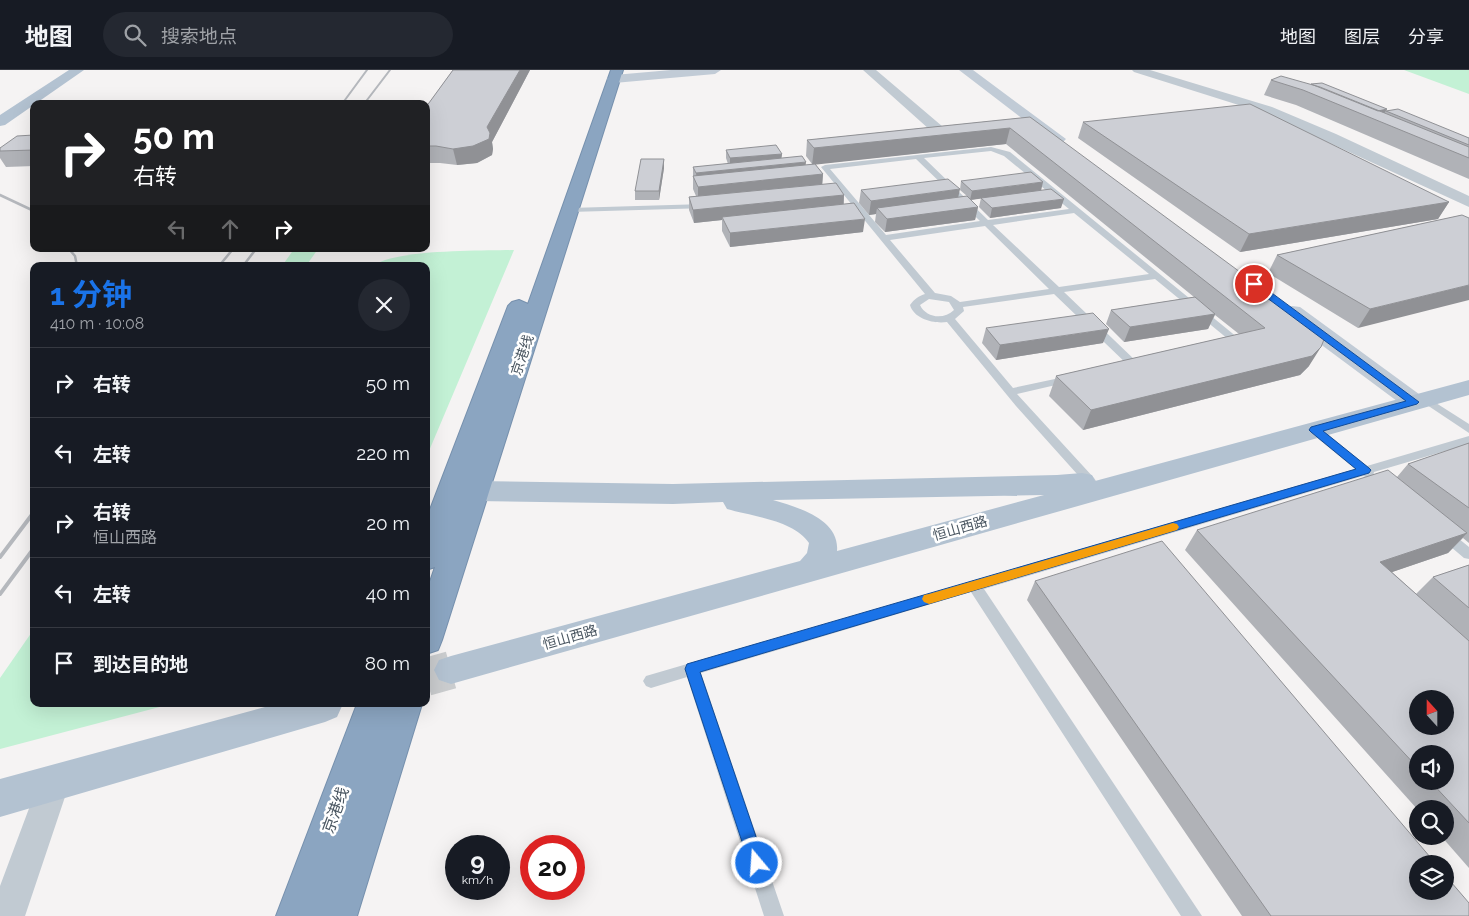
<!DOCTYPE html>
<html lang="zh">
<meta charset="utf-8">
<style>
:root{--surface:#171b24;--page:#242831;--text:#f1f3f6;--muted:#9ea1a6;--line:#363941;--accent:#1a73e8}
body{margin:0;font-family:Raleway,"Noto Sans SC",sans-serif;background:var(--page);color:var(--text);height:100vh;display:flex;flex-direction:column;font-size:19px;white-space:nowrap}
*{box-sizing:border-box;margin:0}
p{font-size:16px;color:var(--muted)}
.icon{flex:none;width:28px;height:28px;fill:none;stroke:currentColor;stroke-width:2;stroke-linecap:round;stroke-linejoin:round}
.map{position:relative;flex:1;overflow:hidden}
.sheet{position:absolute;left:30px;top:192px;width:400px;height:445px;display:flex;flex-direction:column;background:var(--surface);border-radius:10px;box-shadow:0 5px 20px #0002}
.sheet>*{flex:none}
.guide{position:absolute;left:30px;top:30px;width:400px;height:152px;border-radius:10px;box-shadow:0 5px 20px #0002;background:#202124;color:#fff;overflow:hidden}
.needle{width:32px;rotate:339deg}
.controls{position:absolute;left:1409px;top:620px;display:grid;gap:10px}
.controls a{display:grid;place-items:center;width:45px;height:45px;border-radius:50%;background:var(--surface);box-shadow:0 5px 20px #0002;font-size:25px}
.speed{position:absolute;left:445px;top:765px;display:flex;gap:10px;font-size:25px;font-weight:700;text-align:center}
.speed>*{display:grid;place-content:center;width:65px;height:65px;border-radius:50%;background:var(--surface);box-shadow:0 5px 20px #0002;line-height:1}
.speed small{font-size:12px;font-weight:400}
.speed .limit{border:8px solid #d22;background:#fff;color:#111}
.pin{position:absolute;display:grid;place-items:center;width:42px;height:42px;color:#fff;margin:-21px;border:2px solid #fff;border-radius:50%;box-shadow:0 1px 5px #0007}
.me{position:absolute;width:55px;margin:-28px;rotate:342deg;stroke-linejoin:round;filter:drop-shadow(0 0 4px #0008)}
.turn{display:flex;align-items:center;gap:18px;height:105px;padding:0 20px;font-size:22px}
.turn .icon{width:65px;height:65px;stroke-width:2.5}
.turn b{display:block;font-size:35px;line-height:42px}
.lanes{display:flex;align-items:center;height:48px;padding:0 20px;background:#0003;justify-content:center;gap:25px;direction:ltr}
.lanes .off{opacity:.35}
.round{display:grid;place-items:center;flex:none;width:52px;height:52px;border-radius:26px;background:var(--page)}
.headline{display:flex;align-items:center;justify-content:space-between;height:85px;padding:0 20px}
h1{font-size:30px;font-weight:700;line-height:38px;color:var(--accent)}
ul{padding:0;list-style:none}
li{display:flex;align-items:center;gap:15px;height:70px;padding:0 20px;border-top:1px solid var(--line)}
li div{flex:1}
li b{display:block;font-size:19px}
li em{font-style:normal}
header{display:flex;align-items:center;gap:30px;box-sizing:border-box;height:70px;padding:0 25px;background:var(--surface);border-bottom:1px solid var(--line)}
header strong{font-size:24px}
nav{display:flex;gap:28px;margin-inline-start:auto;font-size:18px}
.search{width:350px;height:45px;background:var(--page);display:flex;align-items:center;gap:12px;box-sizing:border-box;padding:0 18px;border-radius:28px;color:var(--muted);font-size:19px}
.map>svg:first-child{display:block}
</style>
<header>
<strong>地图</strong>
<div class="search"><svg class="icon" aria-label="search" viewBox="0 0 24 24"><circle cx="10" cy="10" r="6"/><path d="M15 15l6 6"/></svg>搜索地点</div>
<nav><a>地图</a><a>图层</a><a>分享</a></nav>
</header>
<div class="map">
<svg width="1469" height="846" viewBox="0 0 1469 846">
<rect width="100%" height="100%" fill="#f5f3f3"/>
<path fill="#c3f1d5" d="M1404,0h65v24z
M294,179h24l-12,17h-24z
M514,180l-88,208v-192h-52c18,-17 112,-15 140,-16z
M34,559v75h137l-171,45v-71z"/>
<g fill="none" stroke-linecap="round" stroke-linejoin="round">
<path stroke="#caccce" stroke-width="38" stroke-dasharray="38 19" stroke-linecap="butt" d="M426,607l25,-7"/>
<g stroke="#7690ad" stroke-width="2">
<path id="highway" d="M611,0h12l-181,570 -4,10 -12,4v-61l9,-26 -9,3v-50l82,-214 4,-4 7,-2 9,4z
M357,634h65l-65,212h-81z"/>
</g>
<path fill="#c1cad2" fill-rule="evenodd" d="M991,77l19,5 233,190 -5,3 -4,-1 -79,-65 -91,13 74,71 1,2 -5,3 -4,-1 -76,-73 -91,13 1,4 -9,8 58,69 56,-12 4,1 1,2 -1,2 -56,13 77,84 2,3 -2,3h-8l-70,-78 -69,-84c-13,2 -33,-3 -37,-17 4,-6 9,-9 15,-11l-104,-127 4,-2zM991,81l13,5 65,53 -81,11 -64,-62zM916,89l64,62 -94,14 -56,-66zM1074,143l75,61 -90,13 -66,-62zM985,156l64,63 -89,13 -9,-6 -16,-3 -45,-53zM929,229l20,3 5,8c-10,10 -28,8 -34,-5z
M705,134l4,2 -1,2 -138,4 -4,-2 4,-2z
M1425,326l44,28v9l-48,-32 -2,-2 2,-2z
M1315,356l4,1 48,39 102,-30v8l-95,28 -1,5 -4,1 -6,-2 -379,113 218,327h-21l-210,-324 -270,81 83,243h-20l-77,-239 -36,11 -5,-2 -3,-5 3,-5 709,-207 -44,-36 -2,-3 2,-3z
M1443,458l5,2 21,17v12l-5,-1 -26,-22 -2,-3 2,-3z"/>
<path fill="#c1cad2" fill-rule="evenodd" d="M863,0h13l73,62 2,3 -2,3h-10z
M1132,0h18l122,37 64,27 133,62v11l-205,-94 -130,-41z
M54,696l11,5 5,11 -45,134h-25v-30l43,-115z"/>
<path fill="#c1cbd6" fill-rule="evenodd" d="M671,0h50l-6,4 -101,9 -7,-4 7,-4z
M959,0h14l93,69 -3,3h-10z
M1292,236l8,1 123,90 3,5 -3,5 -9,3 -9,-3 -121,-90 -3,-5 3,-5z"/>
<path fill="#b3c2d1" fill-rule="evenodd" d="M69,0h15l-79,55 -5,1v-11z
M1469,310v15l-1018,289 -12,-4 -5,-10 5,-10 12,-4 349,-95 7,-8 2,-10c-15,-23 -58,-27 -82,-34l-4,-7 -50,2 -197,-3 -10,-3 -4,-7 4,-7 10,-3 197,3 384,-9 25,-2 10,2 3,6zM1044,425l-207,56c3,-32 -40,-44 -64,-51z
M276,634h65l1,2 -5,11 -12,5 -325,95v-38z"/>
<use href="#highway" fill="#8ba5c1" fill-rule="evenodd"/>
<path stroke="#b5b8bd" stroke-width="2" d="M342,34l25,-34
M364,34l26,-34"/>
<path stroke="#b5b8bd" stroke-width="2.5" d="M0,125l34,16
M69,179l6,7 2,10
M219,196l14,-17
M243,196l13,-17"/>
<path stroke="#b5b8bd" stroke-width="4" d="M0,487l34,-45
M0,524l34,-46"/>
</g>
<path fill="#b0b2b7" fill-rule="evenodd" d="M453,0h77l-38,72 1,7 -1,6 -15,8 -20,2 -17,-2h-14v-56z
M1271,10l115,31 83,27v41l-173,-74 -32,-10z
M1030,47l279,249 -9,9 -217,55 -34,-34 7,-20 183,-42 -24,-19 -7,14 -84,13 -18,-18 5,-14 83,-13 -188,-153 -191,20 8,10 -1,10 22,11v9l19,28 -133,15 -8,-16v-11l-28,3 -5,-13v-13l7,-1 -3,-7v-22l35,-3 -2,-6v-8l56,4 -1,4 25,7 6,-1 -6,-8 1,-16z
M1083,52l366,80 -11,17 -198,33 -162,-114z
M34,65v31l-28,1 -6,-9v-10z
M664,89v9l-5,32h-24v-9z
M961,111l80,9 20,18 -71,10 -11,-11 2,-9 -10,2 7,7 -3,13 -90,12 -10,-10 1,-8 -7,1 -10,-12 2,-13 97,7 9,-1 -7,-6z
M1462,145l-104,113 -90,-55 9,-18z
M986,258l117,15 -107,17 -14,-17z
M1469,373v100l-6,-5 -15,15 -56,19 24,22 17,-17 36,-12v303l-28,-32h4v-27h-27v1l-233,-260 12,-20 200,-53 11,-13zM1418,684l27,27h-27z
M1035,511l434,335h-227l-215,-316z"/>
<path fill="#909195" d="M520,0h10l-38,72 1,7 -1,6 -15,8 -20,2 -4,-16 34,-22z
M1387,39l-5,8 -6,-6z
M1010,58l-4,16 -194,21 2,-17z
M782,84l-1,8 -51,5v-9z
M664,89v9l-5,32v-9z
M806,92l-1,9 -108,11 -1,-9z
M823,104l-1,14 -124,13v-14z
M1043,112l-2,9 -71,9 2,-9z
M960,119l-3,14 -80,5 -1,6 -7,1 2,-14z
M844,125l-1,13 -121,9v3l-28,3 -1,-13z
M1064,129l-3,9 -71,10 2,-10z
M1449,132l-11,17 -198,33 9,-18z
M978,137l-3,13 -90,12 2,-13z
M865,149l-2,13 -133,15v-14z
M1469,215v15l-111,28 12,-19z
M1215,244l-7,15 -84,13 6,-15z
M1109,259l-6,14 -107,17 4,-15z
M1321,277l-12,19 -9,9 -217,55 8,-20z
M1467,463l-19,20 -85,29 17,-20z"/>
<path fill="#cdcfd5" stroke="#909195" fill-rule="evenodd" d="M453,0h67l-33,57 3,6 -1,6 -16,7 -20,3 -17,-3h-10v-39z
M1281,6l39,11 149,60v11l-166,-68 -32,-10z
M1322,13l65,26 -9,2 -67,-27z
M1250,34l199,98 -200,32 -166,-112z
M1398,39l71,29v7l-83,-34z
M1030,47l290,214 5,6 -4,10 -9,9 -221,54 -35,-34 209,-48 -255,-200 -196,20 -7,-8z
M34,65v15l-34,1v-3l17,-12z
M776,75l6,9 -52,4 -4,-8z
M802,86l4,6 -110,11 -3,-6z
M641,89h23l-5,32h-24z
M815,94l8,10 -125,13 -5,-11z
M1031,102l12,10 -71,9 -11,-10z
M948,109l12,10 -89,12 -10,-11z
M836,113l8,12 -151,15 -4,-13z
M1051,119l13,10 -72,9 -11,-10z
M967,126l11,11 -91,12 -10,-11z
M854,133l11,16 -135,14 -8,-16z
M1462,145l7,3v67l-99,24 -93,-54z
M1195,227l20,17 -85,13 -19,-17z
M1093,243l16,16 -109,16 -14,-17z
M1469,373v65l-61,-44z
M1388,400l79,63 -87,29 89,79v182l-39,-42h15v-27h-27v14l-221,-238zM1418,629h27v27h-27z
M1162,471l274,323h-18v27h27v-16l24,28v13h-198l-236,-335z
M1469,495v43l-36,-31z"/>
<path fill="#1a73e8" stroke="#114b97" d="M1251,212h6l162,120 -2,2 -94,27 46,37 2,2 -2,3 -669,199 65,191 -2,6 -6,2 -6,-2 -66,-200 2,-5 669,-195 -45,-37 -2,-2 2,-3 95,-26 -155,-115z"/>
<path fill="#f59e0b" d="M1173,453l4,1 2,3 -2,3 -248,74 -5,-2 -2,-3 2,-4 5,-1z"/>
<g text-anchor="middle" stroke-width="5" stroke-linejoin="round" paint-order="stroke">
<g font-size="14" fill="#4a5661" stroke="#fff">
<text transform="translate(522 285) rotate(-71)" y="5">京港线</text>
<text transform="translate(960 458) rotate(-16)" y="5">恒山西路</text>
<text transform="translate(570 567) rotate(-16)" y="5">恒山西路</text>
</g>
<g font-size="16" fill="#4a5661" stroke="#fff">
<text transform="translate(335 740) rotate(-70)" y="6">京港线</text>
</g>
</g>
</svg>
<div class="controls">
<a><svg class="needle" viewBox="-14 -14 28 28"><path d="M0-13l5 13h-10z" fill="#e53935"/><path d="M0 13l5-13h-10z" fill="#9ea1a6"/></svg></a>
<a><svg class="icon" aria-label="sound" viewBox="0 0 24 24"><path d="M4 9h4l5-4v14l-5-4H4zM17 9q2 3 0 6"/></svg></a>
<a><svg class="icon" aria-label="search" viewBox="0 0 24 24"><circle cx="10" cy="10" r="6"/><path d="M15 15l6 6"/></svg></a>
<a><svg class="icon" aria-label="layers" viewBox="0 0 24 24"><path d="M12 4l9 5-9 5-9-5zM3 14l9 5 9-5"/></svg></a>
</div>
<div class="speed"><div>9<small>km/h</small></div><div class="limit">20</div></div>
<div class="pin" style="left:1254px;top:214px;background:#d93025"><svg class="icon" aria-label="arrive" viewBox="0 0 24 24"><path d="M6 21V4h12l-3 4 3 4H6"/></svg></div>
<svg class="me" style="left:757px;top:793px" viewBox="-20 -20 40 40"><circle r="17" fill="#1a73e8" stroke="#fff" stroke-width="3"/><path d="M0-11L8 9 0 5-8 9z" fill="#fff"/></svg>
<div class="guide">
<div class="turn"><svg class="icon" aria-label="right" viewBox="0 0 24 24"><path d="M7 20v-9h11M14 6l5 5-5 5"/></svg><div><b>50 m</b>右转</div></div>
<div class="lanes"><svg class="icon off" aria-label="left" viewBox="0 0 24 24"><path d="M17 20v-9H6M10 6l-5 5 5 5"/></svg><svg class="icon off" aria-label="ahead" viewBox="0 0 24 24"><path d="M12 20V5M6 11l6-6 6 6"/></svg><svg class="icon" aria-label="right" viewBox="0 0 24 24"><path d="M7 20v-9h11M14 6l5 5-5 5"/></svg></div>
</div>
<section class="sheet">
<div class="headline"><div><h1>1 分钟</h1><p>410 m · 10:08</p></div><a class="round"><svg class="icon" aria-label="close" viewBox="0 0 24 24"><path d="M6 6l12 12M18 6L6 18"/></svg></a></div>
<ul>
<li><svg class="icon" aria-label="right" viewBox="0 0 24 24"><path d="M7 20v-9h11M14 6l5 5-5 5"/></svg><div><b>右转</b></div><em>50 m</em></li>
<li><svg class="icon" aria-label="left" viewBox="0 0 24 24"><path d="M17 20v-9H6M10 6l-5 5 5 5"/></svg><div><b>左转</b></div><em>220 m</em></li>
<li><svg class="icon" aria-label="right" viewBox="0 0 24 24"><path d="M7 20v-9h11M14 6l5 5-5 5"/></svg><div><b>右转</b><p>恒山西路</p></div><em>20 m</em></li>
<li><svg class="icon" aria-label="left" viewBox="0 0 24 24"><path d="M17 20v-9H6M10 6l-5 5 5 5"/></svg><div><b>左转</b></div><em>40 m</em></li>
<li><svg class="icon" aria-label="arrive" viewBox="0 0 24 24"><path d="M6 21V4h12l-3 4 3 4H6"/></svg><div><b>到达目的地</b></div><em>80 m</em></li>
</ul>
</section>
</div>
